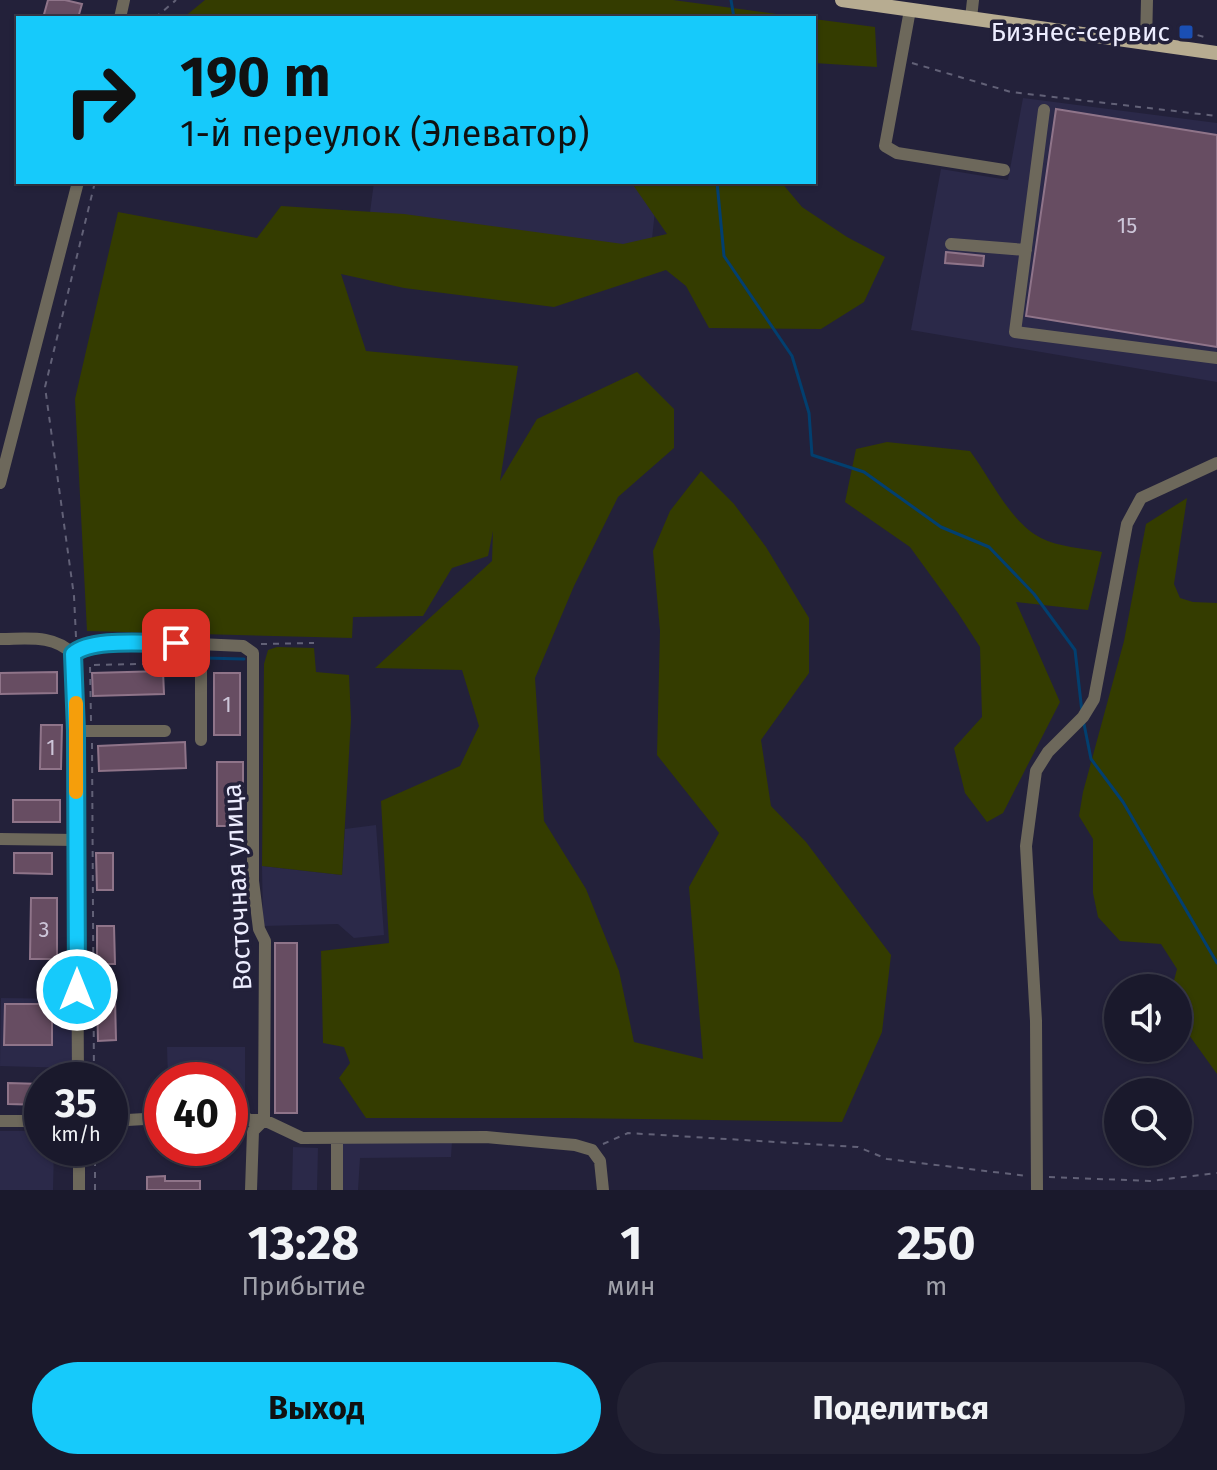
<!DOCTYPE html>
<html lang="ru">
<meta charset="utf-8">
<style>
:root{--surface:#1a192c;--page:#232234;--text:#f1f3f6;--muted:#9fa0a9;--line:#383848;--accent:#16cafb}
body{margin:0;font-family:"Fira Sans",sans-serif;background:var(--page);color:var(--text);height:100vh;display:flex;flex-direction:column;font-size:30px;white-space:nowrap}
*{box-sizing:border-box;margin:0}
p{font-size:26px;color:var(--muted)}
.icon{flex:none;width:44px;height:44px;fill:none;stroke:currentColor;stroke-width:2;stroke-linecap:round;stroke-linejoin:round}
.map{position:relative;height:1190px;overflow:hidden}
.drawer{display:flex;flex-direction:column;background:var(--surface);flex:1}
.drawer>*{flex:none}
.guide{position:absolute;left:16px;top:16px;width:800px;height:168px;border-radius:0px;box-shadow:0 2px 6px #0004,0 0 0 2px var(--line);background:#16cafb;color:#111;overflow:hidden}
.tools{position:absolute;left:1104px;top:974px;display:grid;gap:16px}
.tools a{display:grid;place-items:center;width:88px;height:88px;border-radius:50%;background:var(--surface);box-shadow:0 2px 6px #0004,0 0 0 2px var(--line);font-size:40px}
.speed{position:absolute;left:24px;top:1062px;display:flex;gap:16px;font-size:40px;font-weight:700;text-align:center}
.speed>*{display:grid;place-content:center;width:104px;height:104px;border-radius:50%;background:var(--surface);box-shadow:0 2px 6px #0004,0 0 0 2px var(--line);line-height:1}
.speed small{font-size:20px;font-weight:400}
.speed .limit{border:12px solid #d22;background:#fff;color:#111}
.pin{position:absolute;display:grid;place-items:center;width:68px;height:68px;color:#fff;margin:-34px;border-radius:16px;box-shadow:0 4px 12px #0006}
.me{position:absolute;width:88px;margin:-44px;rotate:0deg;stroke-linejoin:round;filter:drop-shadow(0 0 6px #0008)}
.turn{display:flex;align-items:center;gap:28px;height:168px;padding:0 32px;font-size:36px}
.turn .icon{width:104px;height:104px;stroke-width:2.5}
.turn b{display:block;font-size:56px;line-height:68px}
.eta{display:flex;justify-content:space-evenly;align-items:center;height:136px;text-align:center}
.eta b{font-size:48px;font-weight:700;line-height:56px}
.button{display:flex;gap:16px;margin-top:auto;padding:16px 32px}
.button a{flex:1;height:92px;border-radius:48px;background:var(--accent);color:#111;font-size:32px;font-weight:700;line-height:92px;text-align:center}
.button a+a{background:var(--page);color:var(--text)}
.map>svg:first-child{display:block}
</style>
<div class="map">
<svg width="1217" height="1190" viewBox="0 0 1217 1190">
<rect width="100%" height="100%" fill="#23213a"/>
<path fill="#2b2949" d="M1023,98l194,25v259l-306,-52 30,-161 67,11z
M374,182h284l-8,76 -281,-38z
M376,825l8,110 -30,3 -16,-14 -75,2 -1,-60 80,9 3,-46z
M1,998l71,1 1,69 -73,-2z
M167,1047h78v66l-15,1v-34h-62z
M0,1131h42v17h12l-1,42h-53z
M342,1141h110l-1,16 -91,1 -2,32h-18z
M293,1147l25,1 -1,42h-25z"/>
<path fill="#343c00" d="M205,0h468l133,18h-623z
M814,19l61,8 2,40 -63,-4z
M631,182h150l21,25 45,30 38,20 -21,45 -43,27 -112,-1 -23,-42 -20,-16 -112,37 -150,-19 -63,-14 25,77 152,15 -18,115 37,-62 100,-47 37,37v39l-56,49 -44,89 -39,92 9,143 42,68 33,82 15,71 69,17 -14,-172 30,-54 -62,-78 3,-124 -7,-80 17,-40 31,-40 33,33 32,43 43,71v55l-48,67 10,66 35,36 85,113 -9,77 -40,90 -272,-4h-204l-27,-40 11,-15 -6,-16 -21,-4 -2,-92 68,-8 -8,-142 79,-35 19,-40 -17,-56 -87,-2 117,-107 1,-30 -5,25 -36,12 -29,48 -70,1 -1,21 -265,-7 -12,-232 43,-187 139,26 24,-32 123,8 219,30 44,-10z
M887,442l83,9c21,28 40,71 71,87 17,9 42,10 61,14l-14,58 -72,-8 44,100 -57,111 -16,9 -22,-29 -11,-45 28,-31 -2,-70 -22,-34 -48,-66 -65,-45 11,-53z
M1187,498l-13,86 6,14 13,4 24,1v471l-38,-53 -1,-33h-6l5,-19 -16,-25 -41,-3 -22,-24 -5,-24v-54l-14,-23 4,-24 41,-151 22,-117z
M277,647l37,1 2,24 33,3 2,44 -9,156 -80,-9 2,-202 4,-14z"/>
<g fill="none" stroke-linecap="round" stroke-linejoin="round">
<path stroke="#023f6f" stroke-width="3" d="M731,0l3,18
M717,182l7,74 68,100 17,57 3,42 52,17 77,55 48,20 45,47 41,56 7,62
M158,658h39
M204,658l40,1
M1084,724l7,35 32,43 94,161"/>
</g>
<path fill="#674d62" stroke="#8f7489" stroke-width="2" d="M48,0h17l17,4 -4,14h-35z
M1056,109l161,26v212l-191,-31z
M946,252l38,4 -1,10 -38,-3z
M163,671l1,23 -71,2 -1,-23z
M57,672v21l-57,1v-21z
M214,673h26v62h-26z
M41,725h21l-1,44h-21z
M185,742l1,26 -87,3 -1,-25z
M217,762h26v64h-26z
M13,800h47v22h-47z
M14,853h38v21l-38,-1z
M96,853h17v37h-16z
M31,898h26v61h-27z
M97,926h17l1,38h-18z
M275,943h22v170h-22z
M97,998h18l1,42 -18,1z
M5,1004h47v41h-48z
M8,1083l34,1v21l-34,-1z
M165,1176v5h35v9h-53v-13z"/>
<g fill="none" stroke-linecap="round" stroke-linejoin="round">
<path stroke="#626177" stroke-width="2" stroke-dasharray="6 6" stroke-linecap="butt" d="M155,18l21,-18
M1186,32l22,6
M912,63l99,29 206,24
M76,637l-2,-41 -29,-209 50,-205
M261,644l53,-1
M91,721l-1,-56 98,-2
M92,743l2,337
M603,1144l25,-11 230,14 29,12 140,17
M95,1148v42
M1049,1177l101,4 67,-8"/>
<path stroke="#6d685b" stroke-width="12" d="M910,10l-25,136 12,7 107,17
M120,18l4,-18
M971,18l2,-18
M1146,43l1,-43
M1044,110l-29,222 202,26
M951,244l75,6
M0,483l78,-301
M0,639c27,0 53,-5 73,15
M201,644v96
M73,654l8,-7 21,-3 74,-1 67,3 10,7v228l6,48 6,12 -1,179
M73,654l3,77 2,349
M76,731h89
M0,839l76,1
M230,1116l12,-1 7,5h15l38,18 184,-1 89,8 17,5 8,11 3,29
M0,1121h42
M110,1121l52,-3
M79,1148v42
M251,1190l2,-59 11,-11
M337,1190v-52
M1037,1190l-1,-169 -10,-175 10,-75 12,-19 35,-35 11,-18 33,-175 14,-26 76,-35"/>
<path stroke="#b7ac91" stroke-width="14" d="M842,0l375,53"/>
</g>
<g fill="none" stroke-linecap="round" stroke-linejoin="round">
<g stroke="#0e83a3" stroke-width="20">
<path id="route" d="M77,990l-1,-259 -3,-77c19,-17 77,-10 103,-11"/>
</g>
<use href="#route" stroke="#16cafb" stroke-width="14"/>
<path stroke="#f59e0b" stroke-width="14" d="M76,703v89"/>
</g>
<rect fill="#1a4fb4" stroke="#23213a" stroke-width="3" x="1178" y="24" width="16" height="16" rx="4"/>
<g text-anchor="middle" stroke-width="7" stroke-linejoin="round" paint-order="stroke">
<g font-size="22" fill="#ccc5d8">
<text x="1127" y="233">15</text>
<text x="227" y="712">1</text>
<text x="51" y="755">1</text>
<text x="44" y="937">3</text>
</g>
<g font-size="26" fill="#ededff" stroke="#23213a" text-anchor="end">
<text x="1170" y="41">Бизнес-сервис</text>
</g>
<g font-size="26" fill="#ededff" stroke="#23213a">
<text transform="translate(237 887) rotate(-93)" y="9">Восточная улица</text>
</g>
</g>
</svg>
<div class="tools">
<a><svg class="icon" aria-label="sound" viewBox="0 0 24 24"><path d="M4 9h4l5-4v14l-5-4H4zM17 9q2 3 0 6"/></svg></a>
<a><svg class="icon" aria-label="search" viewBox="0 0 24 24"><circle cx="10" cy="10" r="6"/><path d="M15 15l6 6"/></svg></a>
</div>
<div class="speed"><div>35<small>km/h</small></div><div class="limit">40</div></div>
<div class="pin" style="left:176px;top:643px;background:#d93025"><svg class="icon" aria-label="arrive" viewBox="0 0 24 24"><path d="M6 21V4h12l-3 4 3 4H6"/></svg></div>
<svg class="me" style="left:77px;top:990px" viewBox="-20 -20 40 40"><circle r="17" fill="#16cafb" stroke="#fff" stroke-width="3"/><path d="M0-11L8 9 0 5-8 9z" fill="#fff"/></svg>
<div class="guide">
<div class="turn"><svg class="icon" aria-label="right" viewBox="0 0 24 24"><path d="M7 20v-9h11M14 6l5 5-5 5"/></svg><div><b>190 m</b>1-й переулок (Элеватор)</div></div>
</div>
</div>
<section class="drawer">
<div class="eta">
<div><b>13:28</b><p>Прибытие</p></div>
<div><b>1</b><p>мин</p></div>
<div><b>250</b><p>m</p></div>
</div>
<div class="button"><a>Выход</a><a>Поделиться</a></div>
</section>
